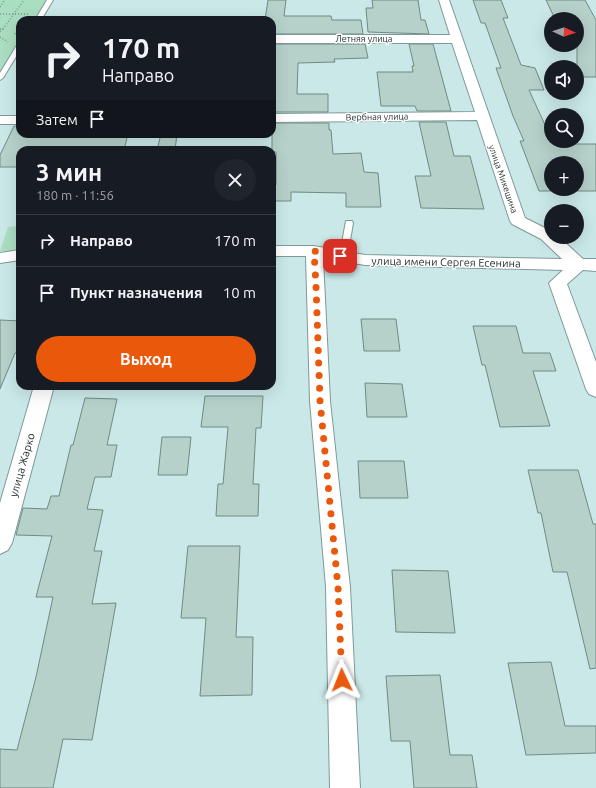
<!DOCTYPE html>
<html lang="ru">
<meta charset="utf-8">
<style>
:root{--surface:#171b24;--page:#20242c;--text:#f1f3f6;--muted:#9ea1a6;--line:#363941;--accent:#ea580c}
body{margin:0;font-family:Ubuntu,sans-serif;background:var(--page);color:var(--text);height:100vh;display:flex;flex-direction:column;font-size:15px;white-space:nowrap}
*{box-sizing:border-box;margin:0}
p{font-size:13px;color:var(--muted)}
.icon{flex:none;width:22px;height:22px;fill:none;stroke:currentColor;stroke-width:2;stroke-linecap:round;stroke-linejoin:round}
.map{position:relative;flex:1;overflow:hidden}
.drawer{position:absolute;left:16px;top:146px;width:260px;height:244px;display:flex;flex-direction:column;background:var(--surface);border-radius:12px;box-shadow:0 4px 16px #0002}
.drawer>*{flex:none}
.guide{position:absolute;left:16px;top:16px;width:260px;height:122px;border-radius:12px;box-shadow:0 4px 16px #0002;background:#171b24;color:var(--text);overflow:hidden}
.needle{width:26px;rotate:93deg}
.fabs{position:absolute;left:544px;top:12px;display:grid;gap:8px}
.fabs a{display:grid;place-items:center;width:40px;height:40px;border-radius:50%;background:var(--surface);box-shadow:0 4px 16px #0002;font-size:20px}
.pin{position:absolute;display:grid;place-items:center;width:34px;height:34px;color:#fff;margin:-17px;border-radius:8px;box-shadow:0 2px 6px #0006}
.me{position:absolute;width:44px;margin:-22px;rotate:358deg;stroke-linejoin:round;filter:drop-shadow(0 0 3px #0008)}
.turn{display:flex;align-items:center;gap:14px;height:84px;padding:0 20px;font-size:18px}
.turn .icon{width:52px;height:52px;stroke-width:2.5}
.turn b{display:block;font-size:28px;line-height:34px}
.then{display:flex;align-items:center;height:38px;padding:0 20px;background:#0003;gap:8px;font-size:15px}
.round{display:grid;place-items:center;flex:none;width:42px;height:42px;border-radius:21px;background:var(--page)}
.overview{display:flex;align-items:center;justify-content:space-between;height:68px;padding:0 20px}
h1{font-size:24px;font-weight:700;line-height:30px}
.button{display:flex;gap:8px;margin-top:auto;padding:8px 20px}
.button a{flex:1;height:46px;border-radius:24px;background:var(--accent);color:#fff;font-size:16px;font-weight:700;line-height:46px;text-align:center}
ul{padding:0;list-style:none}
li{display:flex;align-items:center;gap:12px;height:52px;padding:0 20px;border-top:1px solid var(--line)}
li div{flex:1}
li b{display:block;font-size:15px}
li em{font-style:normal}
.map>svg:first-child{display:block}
</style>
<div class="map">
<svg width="596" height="788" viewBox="0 0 596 788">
<rect width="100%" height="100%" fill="#cae8e8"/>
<path fill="#aadec1" d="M0,0h47l-12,20h-15v23l-4,2 -16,26z
M20,226v25h-20l8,-24z"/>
<path fill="#b5d1ca" stroke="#718a84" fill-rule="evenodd" d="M268,0h18l-2,16h47l1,4h29l2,14h-91v-14h-7z
M372,0h46l3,20h4l4,14 -61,-2 -2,-24h7z
M473,0h28l7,18h-5l18,47 14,3 9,22h-15l22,48v3l3,3h42v47h-57l-19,-50h4l-11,-25 -17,-48h5l-16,-45h-4zM551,163h26v26h-26z
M546,0h39l11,20v57h-19v-58h-22z
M272,44h93l3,14 -34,1 1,3 -37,1 -1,31h31v18h-56z
M409,44h24l18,67h-34l-2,-5h-34l-4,-34h36l-1,-6h2z
M419,122h27l8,34h16l14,53 -63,-1 -6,-32h16z
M272,123h57v7h2l2,24 28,-1 3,19 14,1 3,34h-35v-14l-55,-1v9h-19v-15l4,-1v-33h-4z
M14,126h6v8h108l-4,16h-104v17h-20v-12z
M161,134h16l-2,16h-18z
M361,319h35l4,32h-36z
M0,320l20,1v32h-5l-15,36z
M473,326h43l7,27h27l6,18h-23l17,55 -50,1 -15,-62h-3z
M365,383l37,1 5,33h-40z
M205,396h58l-2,32h-5l-3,56h6l-1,32h-42l2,-32h5l5,-57h-27z
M85,398l32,1 -10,46h10l-6,32h-16l-8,32 16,1 -9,41h8l-10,53 24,-1 -24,137 -29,-1 -10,49h-53v-39l17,1 19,-73 17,-80h-17l16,-61 -36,-1 7,-27 24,1 4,-13h8l12,-51h2z
M162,437h29l-4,38h-29z
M358,461h46l4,37h-48z
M528,470h50l15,54h3v144l-6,1 -23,-97h-14l-12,-59h-3z
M188,546h52l-4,91h17l-1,58 -52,1 6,-78h-25z
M392,570l56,1 7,62 -59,-1z
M551,662l14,64h31v27l-70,2 -18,-92z
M440,675l10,80h22l5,33h-63l-4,-47h-19l-5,-65z"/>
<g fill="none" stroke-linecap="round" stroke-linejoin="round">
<g stroke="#7e9999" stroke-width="2">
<path id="service" d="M47,0h6l-12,20h-6z
M20,43v7l-17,28 -3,2v-7l17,-28z
M346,221h6l1,2 -5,29 -27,1 -1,-2 1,-2 20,-1z"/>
</g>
<g stroke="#7e9999" stroke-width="2">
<path id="minor" d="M439,0h10l76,218 26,13v6h8l24,22h13v12l-13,-1 -16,14 29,78v35l-7,-3 -3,-5 -37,-106 14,-13 -198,-5 -42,-7 7,143 20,186 10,201h-30l-4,-201 -16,-186 -4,-145h-34v-10h42l51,9 197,4 -21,-20 -29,-15 -2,-3 -33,-101 -205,2v-8l203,-2 -23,-69h-180v-8h178z
M0,116h20v8h-20z
M20,250v10l-20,3v-10z
M34,386h20l-42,157 -4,7 -8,4v-51z"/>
</g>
<path stroke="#7c9292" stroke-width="1.5" stroke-dasharray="1 2" stroke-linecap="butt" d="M0,7l5,-7
M0,14h28
M0,29h3l-3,3
M3,29l21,-29
M15,34l5,-8
M0,37l8,5"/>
<use href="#service" fill="#fff" fill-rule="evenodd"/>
<use href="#minor" fill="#fff" fill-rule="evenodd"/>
</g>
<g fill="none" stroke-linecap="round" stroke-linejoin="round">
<path stroke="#ea580c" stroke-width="7" stroke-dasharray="0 12.6" d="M340,256l-26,-5 2,35 4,115 18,186 4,93"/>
</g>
<g text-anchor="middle" stroke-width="3" stroke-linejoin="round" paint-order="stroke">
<g font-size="9" fill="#263232" stroke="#fff">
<text x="364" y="42">Летняя улица</text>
<text transform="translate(377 117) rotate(-1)" y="3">Вербная улица</text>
<text transform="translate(503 179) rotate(71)" y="3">улица Микешина</text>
</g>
<g font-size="11" fill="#263232" stroke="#fff">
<text transform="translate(446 262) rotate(1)" y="4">улица имени Сергея Есенина</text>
<text transform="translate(22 465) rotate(-74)" y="4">улица Жарко</text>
</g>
</g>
</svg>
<div class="fabs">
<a><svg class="needle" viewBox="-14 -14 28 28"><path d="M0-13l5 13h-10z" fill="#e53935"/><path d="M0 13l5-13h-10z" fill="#9ea1a6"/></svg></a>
<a><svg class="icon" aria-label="sound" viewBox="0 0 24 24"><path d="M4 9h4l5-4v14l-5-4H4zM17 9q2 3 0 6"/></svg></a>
<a><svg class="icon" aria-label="search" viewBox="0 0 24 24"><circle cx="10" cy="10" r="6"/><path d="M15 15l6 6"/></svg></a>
<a>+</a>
<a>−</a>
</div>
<div class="pin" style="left:340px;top:256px;background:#d93025"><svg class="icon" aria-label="arrive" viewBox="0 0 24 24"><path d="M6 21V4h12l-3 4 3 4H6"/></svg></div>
<svg class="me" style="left:342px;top:680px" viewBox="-20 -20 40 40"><path d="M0-17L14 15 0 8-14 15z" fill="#ea580c" stroke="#fff" stroke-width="4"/></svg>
<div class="guide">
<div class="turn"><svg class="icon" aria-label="right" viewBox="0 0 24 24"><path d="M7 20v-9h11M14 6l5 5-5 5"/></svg><div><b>170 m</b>Направо</div></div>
<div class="then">Затем<svg class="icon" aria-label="arrive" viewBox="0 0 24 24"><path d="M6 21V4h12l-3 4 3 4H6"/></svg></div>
</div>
<section class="drawer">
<div class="overview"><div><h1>3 мин</h1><p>180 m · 11:56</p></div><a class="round"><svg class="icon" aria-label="close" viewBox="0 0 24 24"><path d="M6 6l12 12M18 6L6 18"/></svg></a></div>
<ul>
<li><svg class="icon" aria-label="right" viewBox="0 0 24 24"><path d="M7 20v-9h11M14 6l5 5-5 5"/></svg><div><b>Направо</b></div><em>170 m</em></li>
<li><svg class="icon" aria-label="arrive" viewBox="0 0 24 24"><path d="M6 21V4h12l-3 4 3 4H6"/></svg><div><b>Пункт назначения</b></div><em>10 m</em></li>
</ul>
<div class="button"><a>Выход</a></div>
</section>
</div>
